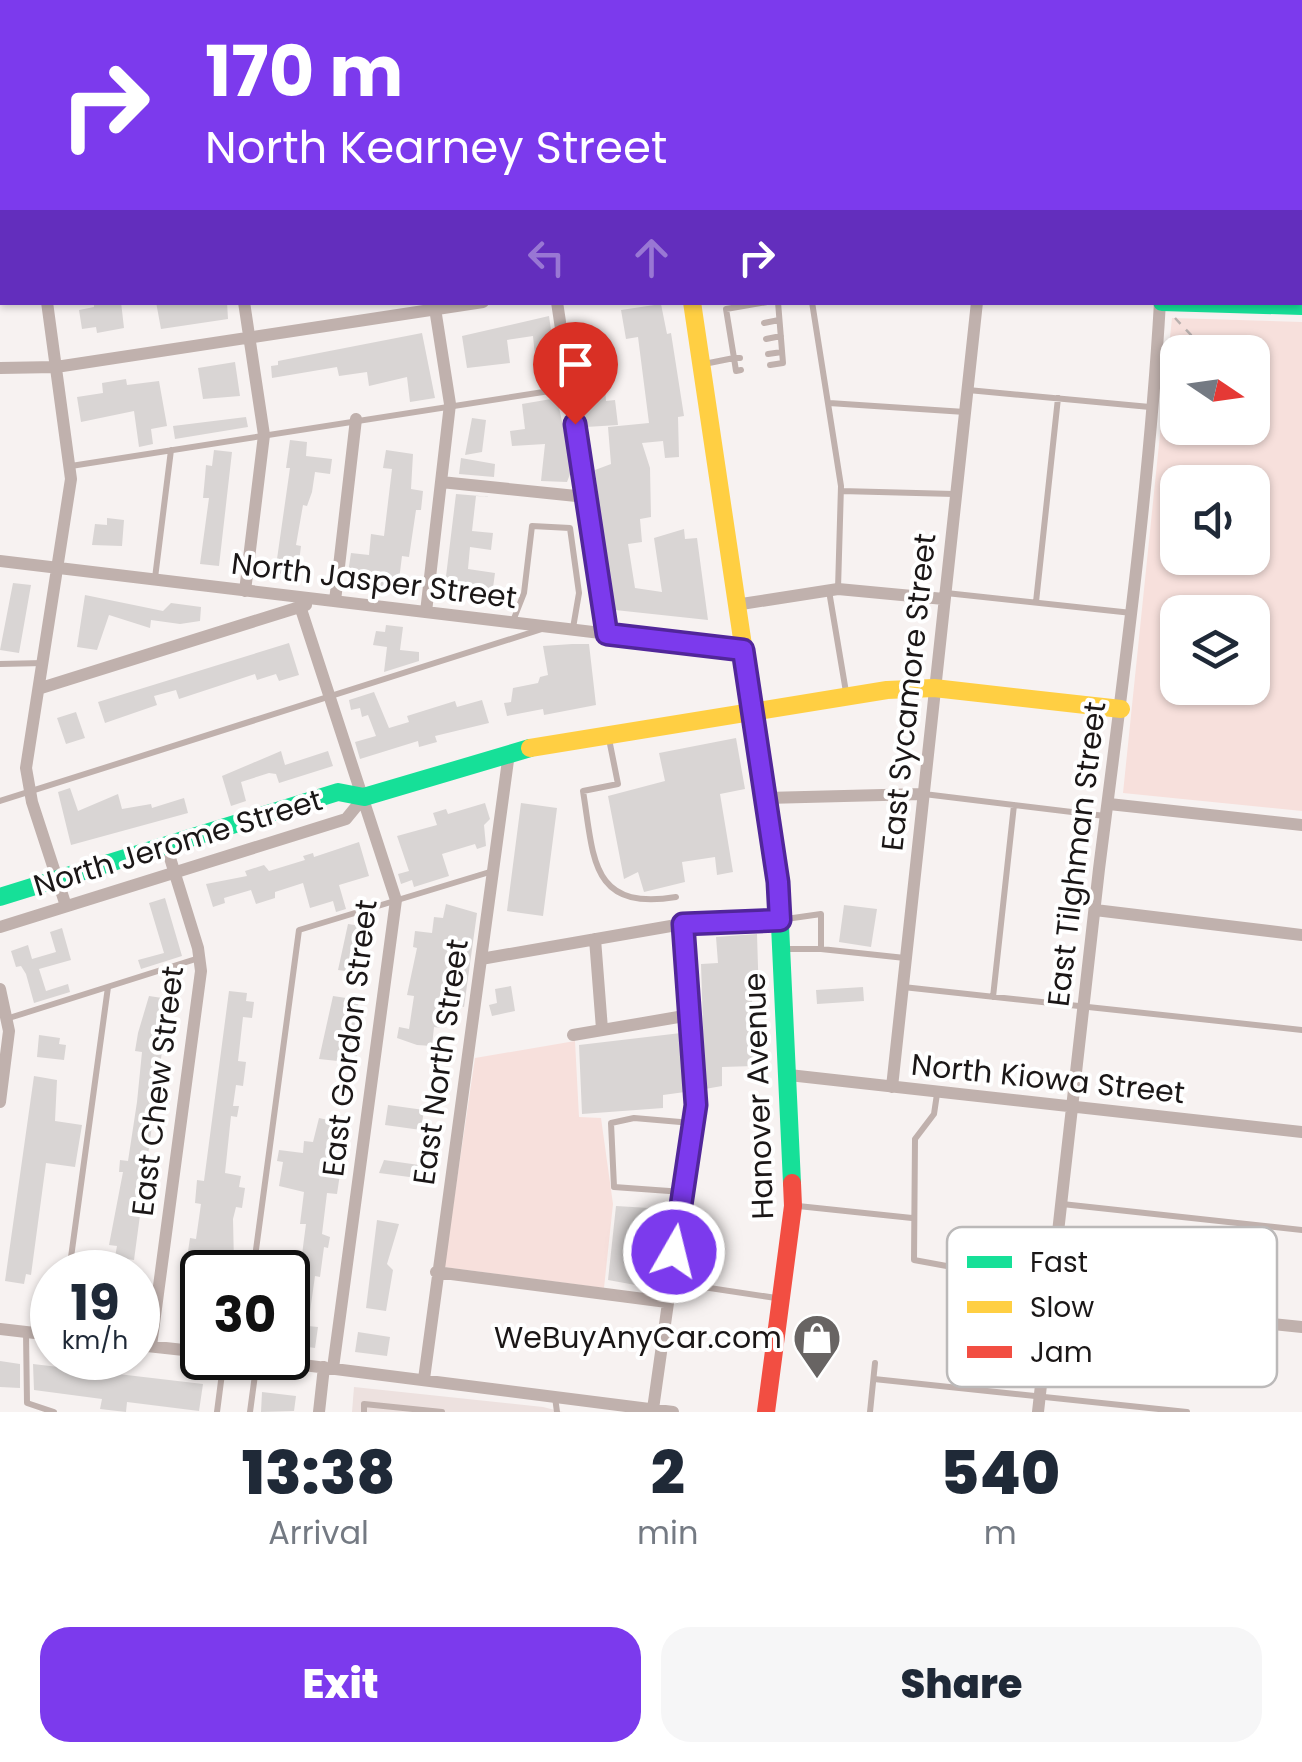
<!DOCTYPE html>
<style>
:root{--surface:#fff;--page:#f6f6f7;--text:#1f2937;--muted:#747a83;--accent:#7c3aed}
body{margin:0;font-family:Poppins,sans-serif;background:var(--page);color:var(--text);height:100vh;display:flex;flex-direction:column;font-size:38px;white-space:nowrap}
*{box-sizing:border-box;margin:0}
p{font-size:32px;color:var(--muted)}
.icon{flex:none;width:55px;height:55px;fill:none;stroke:currentColor;stroke-width:2;stroke-linecap:round;stroke-linejoin:round}
.map{position:relative;height:1412px;overflow:hidden}
.details{display:flex;flex-direction:column;background:var(--surface);flex:1}
.details>*{flex:none}
.banner{position:absolute;left:0px;top:0px;width:1302px;height:305px;box-shadow:0 2px 8px #0004;background:#7c3aed;color:#fff;overflow:hidden}
.needle{width:65px;rotate:103deg}
.tools{position:absolute;left:1160px;top:335px;display:grid;gap:20px}
.tools a{display:grid;place-items:center;width:110px;height:110px;border-radius:20px;background:var(--surface);box-shadow:0 2px 8px #0004;font-size:50px}
.speed{position:absolute;left:30px;top:1250px;display:flex;gap:20px;font-size:50px;font-weight:700;text-align:center}
.speed>*{display:grid;place-content:center;width:130px;height:130px;border-radius:50%;background:var(--surface);box-shadow:0 2px 8px #0004;line-height:1}
.speed small{font-size:25px;font-weight:400}
.speed .limit{border:5px solid #111;border-radius:15px;background:#fff;color:#111}
.pin{position:absolute;display:grid;place-items:center;width:85px;height:85px;color:#fff;margin:-102px -42px;border-radius:50% 50% 50% 0;rotate:-45deg;box-shadow:0 0 10px #0007}
.pin .icon{rotate:45deg}
.me{position:absolute;width:110px;margin:-55px;rotate:8deg;stroke-linejoin:round;filter:drop-shadow(0 0 8px #0008)}
.turn{display:flex;align-items:center;gap:35px;height:210px;padding:0 40px;font-size:45px}
.turn .icon{width:130px;height:130px;stroke-width:2.5}
.turn b{display:block;font-size:70px;line-height:85px}
.lanes{display:flex;align-items:center;height:95px;padding:0 40px;background:#0003;justify-content:center;gap:50px;direction:ltr}
.lanes .off{opacity:.35}
.eta{display:flex;justify-content:space-evenly;align-items:center;height:170px;text-align:center}
.eta b{font-size:60px;font-weight:800;line-height:70px}
.primary-button{display:flex;gap:20px;margin-top:auto;padding:20px 40px}
.primary-button a{flex:1;height:115px;border-radius:30px;background:var(--accent);color:#fff;font-size:40px;font-weight:800;line-height:115px;text-align:center}
.primary-button a+a{background:var(--page);color:var(--text)}
.map>svg:first-child{display:block}
</style>
<div class="map">
<svg width="1302" height="1412" viewBox="0 0 1302 1412">
<rect width="100%" height="100%" fill="#f7f2f1"/>
<path fill="#ede1df" d="M354,1387l189,20 20,5h-211z"/>
<path fill="#f7e0dc" fill-rule="evenodd" d="M1172,318l130,4v489l-179,-18zM1178,352h74v76h-74zM1178,482h74v76h-74zM1178,612h74v76h-74z
M575,1041l4,76 22,1 12,86 -9,84 -160,-21 31,-209z"/>
<path fill="#d9d5d4" d="M94,302h27l3,26 -27,5 -1,-6 -14,2 -3,-19 15,-3z
M156,302h71l1,17 -67,10z
M661,304l6,30 4,-1 13,83 -6,1 1,40 -14,1 -2,-17 -21,2 8,25 1,49 -11,2 2,23 -14,2 7,44 27,4 -8,-54 30,-9 1,10 12,-1 11,82 -93,-10 -11,-64 -9,-76 16,-6 -3,-37 41,-4 -11,-86 -12,2 -5,-29z
M549,316l6,42 -20,-2 -2,-20 -26,4 3,23 -43,5 -5,-32z
M422,333l13,65 -25,4 -3,-25 -38,9 -2,-14 -28,4 -2,-9 -65,11 -1,-12 7,-1v-4z
M235,362l5,34 -37,3 -5,-31z
M604,375l2,26 9,-1 3,25 -32,2 -4,-25h9l-3,-25z
M126,379l1,6 32,-4 8,45 -16,3 2,15 -14,3 -5,-36 -53,11 -4,-25 26,-4 -1,-10z
M557,398l15,71 -5,13 -26,-1 4,-37 -33,2 -2,-15 15,-2 -3,-25z
M246,417l2,10 -73,12 -2,-13z
M472,418l14,2 -4,32 -17,3z
M290,440l17,2 -1,14 26,3 -2,15 -15,-2 -3,20 -5,14 -4,-1 -7,40 5,1 -2,16 -6,13 -18,-2 15,-105h-4z
M214,450l18,2 -13,114 -19,-2 9,-66h-6l2,-21 1,-12 6,1z
M386,450l27,4 -2,35 12,2 -2,19h-5l-7,47 -7,-1 -4,32 -31,-3 -5,-2 1,-8 -15,-2 3,-20 18,2 2,-21 13,2 8,-67 -9,-1z
M461,458l34,6 -1,13 -35,-3z
M456,494l36,3 -16,-1 -4,35 21,2 -2,17 -21,-3 -2,22 27,4 -3,22 -48,-2z
M107,518l17,2 -2,26 -30,-1 3,-21 12,1z
M13,583l18,2 -12,68 -19,-3z
M85,595l78,16 8,-8 30,4 -1,14 -20,3 -29,-4 -1,8 -41,-13 -12,35 -20,-3z
M386,625l17,2 -3,23 19,2v9l-35,11 3,-25 -14,-2 3,-14 9,1z
M289,643l10,32 -20,6 -3,-7 -19,6 -2,-6 -76,25 -3,-9 -22,6 3,9 -52,18 -7,-21z
M572,644h17l7,61 -52,10 -1,-6 -36,7 -3,-13 7,-1 2,-14 25,-5 2,-6 8,-2 -5,-29z
M374,692l15,36 20,-6 -2,-6 48,-15 2,6 25,-7 7,23 -54,13 2,6 -18,5 -1,-6 -58,18 -5,-17 21,-6 -8,-21 -6,2 -2,-9 -9,2 -2,-10z
M76,712l9,26 -19,6 -9,-26z
M736,738l9,51 -25,5 13,78 -16,3 -2,-18 -33,5 3,20 -41,10 -6,-20 -14,7 -16,-83 57,-15 -6,-28z
M281,751l4,14 43,-14 5,15 -54,17 -3,-9 -7,-1 -28,9 5,19 -15,5 -9,-30z
M70,788l8,23 40,-17 4,15 29,-5 1,4 32,-10 4,15 -117,32 -13,-53z
M485,803l5,16 -6,6 2,21 -9,3 -2,-5 -33,10 7,22 -35,11 -2,-7 -11,4 -3,-10 11,-3 -12,-35 40,-11 -4,-12 13,-4 2,5z
M521,803l36,5 -14,108 -36,-5z
M359,842l10,34 -30,9 7,24 -10,3 -3,-11 -23,7 -7,-25 -28,9v6l-19,6 -5,-14 -27,8 1,5 -12,4 -7,-23 41,-8 -2,-5 19,-6 5,6 36,-11 -2,-4 10,-3 1,4z
M165,898l17,58 -41,13 -3,-9 26,-7 -15,-50z
M446,904l31,9 -13,94 -19,-3 -3,24 -8,-1 -2,19 -15,-1 -20,-7 2,-11 10,2 5,-33 -7,-1 10,-47 -4,-1 2,-16 17,2 2,-16 9,1z
M844,905l33,4 -6,38 -32,-5z
M348,924l20,3 -5,33 7,1 -2,13 -30,-4z
M62,928l9,32 -32,9 7,22 22,-7 2,8 -36,11 -8,-29 -5,-8 -5,1 -5,-16 17,-6 4,14 24,-7 -6,-20z
M757,934l2,66h-7l2,66 -32,1v19l-17,3 -4,-125 17,-1 -2,-26z
M511,986l4,25 -23,5 -3,-11 8,-2 -2,-14z
M863,987l1,14 -47,3 -1,-14z
M229,991l18,2 -1,8 8,1 -2,16 -9,-1 -5,44 8,1 -3,24 -7,-1 -3,21h6l-2,11 -6,-1 -6,57 16,3 -2,11 6,1 -3,20 -6,-1 -3,12 1,45h-6l-2,8h-24v59l-17,-2 10,-59 -1,-11 -7,-1 3,-20 6,1 5,-35 -6,-1 2,-23 7,1z
M149,996l20,3 -35,261 -19,-3 2,-11 -8,-1 14,-73h-4l1,-12 8,1 9,-59 5,-50 -7,-1 3,-18z
M333,996l26,4 -9,50 7,1 -1,12 -37,-4z
M681,1033l4,59 -22,3v13l-81,6 -3,-69z
M39,1035l21,3 -1,6 7,1 -2,15 -27,-3z
M34,1076l23,4 -2,41 27,4 -7,42 -29,-4 -15,112 -5,-1 -2,10 -19,-3z
M388,1105l36,5 -3,20 -36,-5z
M319,1118l28,6 -2,11 -13,-2 -4,37 12,4 -3,20 -10,-1 -5,41 8,3 -2,11 -4,-1 -4,30 -5,-1 -7,50 10,1 -3,21 -27,-4 1,-84 12,2 5,-38h-6l4,-32 -25,-6 4,-24 -6,-1 2,-11 24,3 1,-12 9,1z
M384,1160l35,5 -2,13 -38,-5z
M616,1206l33,2 -3,36h12l-3,28 -12,-3 -2,17 -33,-6z
M377,1220l22,4 -12,40 6,6 -7,41 -20,-3z
M358,1332l32,5 -3,19 -32,-4z
M0,1361l20,3v24l-20,-1z
M33,1364l170,20 -4,27 -72,-9 -1,10 -26,-3 2,-10 -68,-9z
M262,1392l34,4 -2,15 -33,1z"/>
<g fill="none" stroke-linecap="round" stroke-linejoin="round">
<path stroke="#b9b0ae" stroke-width="2.5" stroke-dasharray="8 8" stroke-linecap="butt" d="M1175,318l32,34"/>
<path stroke="#c0b1ad" stroke-width="6" d="M524,0l1,2
M598,0h10
M740,0v2
M0,114h2
M1300,208h2
M812,302l29,184 -3,103
M764,323l15,-3
M766,339l15,-3
M768,354l14,-2
M740,358h-6l-8,-49 41,-7
M704,364l30,-6 2,13 5,-1
M770,365l13,-2 -5,-61
M968,390l182,17
M829,403l136,9
M71,466l498,-78
M841,491l113,3
M155,578l16,-128
M829,591l17,101
M946,593l186,20
M1036,602l22,-204
M513,621l11,-28 8,-67 38,2 9,65 -6,35
M0,664l44,-1
M608,734l10,50 -35,7c11,67 7,120 93,106
M924,794l181,22
M0,801l542,-172
M786,919l35,-5v35l84,9
M787,949h34
M903,987l399,43
M993,997l21,-192
M9,1018l190,-60
M937,1094l-3,20 -19,25 -1,121 65,12 9,37 60,6
M683,1192l-69,-5 -3,-64 23,-5 58,5
M1062,1204l240,26
M798,1206l114,12
M69,1272l39,-285
M253,1272l46,-342 194,-59
M670,1282l106,16
M26,1333l1,70 27,9
M874,1379l313,33
M555,1397l2,15
M217,1412l7,-54
M250,1412l7,-52
M364,1412v-8l78,8
M870,1412l5,-49"/>
<path stroke="#c0b1ad" stroke-width="12" d="M230,2v-2
M404,2v-2
M1167,2v-2
M1300,117h2
M47,302l24,177 -45,289 6,34 34,104
M244,302l20,133 -19,156
M557,302l50,332
M0,368l56,-1 427,-65
M441,482l145,15
M0,561l743,89
M335,601l21,-182
M735,605l103,-16 106,10
M300,606l96,294 -63,468
M426,612l24,-208 -16,-102
M41,688l265,-83
M766,798l156,-4
M1109,804l193,21
M1095,910l207,25
M0,927l346,-108 18,-22
M595,939l7,90
M481,959l207,-36 92,-3
M0,989l9,42 -9,71
M573,1035l117,-20
M789,1075l513,57
M892,1087l85,-785
M436,1272l231,30
M1051,1301l251,26
M0,1329l52,6
M138,1345l64,7
M151,1346l50,-375 -3,-23 -32,-103
M248,1358l425,54
M424,1379l85,-626
M653,1409l43,-304 -13,-181
M319,1412l5,-45
M1038,1412c21,-181 39,-362 61,-543 24,-189 50,-377 61,-567"/>
<path stroke="#16e098" stroke-width="18" d="M1162,302l140,4
M748,679l30,203 14,301
M0,897l338,-105 26,5 166,-49"/>
<path stroke="#ffcf43" stroke-width="18" d="M644,0l1,2
M692,302l56,377
M530,748l357,-58 47,-2 187,21"/>
<path stroke="#f24e42" stroke-width="18" d="M766,1412l27,-206 -1,-23"/>
</g>
<g fill="none" stroke-linecap="round" stroke-linejoin="round">
<g stroke="#51269a" stroke-width="25">
<path id="route" d="M575,424l32,210 136,16 35,232 2,38 -97,4 13,181 -22,147"/>
</g>
<use href="#route" stroke="#7c3aed" stroke-width="18"/>
</g>
<defs>
<g id="shop-pin" transform="scale(2.5)"><path d="M0 17L-7.5 6A9.5 9.5 0 1 1 7.5 6Z" fill="#686463" stroke="#fff"/><path d="M-5-2.5h2.3a2.7 3.5 0 0 1 5.4 0H5L5.5 6h-11ZM-1.5-2.5h3a1.5 2.3 0 0 0-3 0Z" fill="#fff"/></g>
</defs>
<g fill-rule="evenodd">
<use href="#shop-pin" x="817" y="1338"/>
</g>
<g text-anchor="middle" stroke-width="8" stroke-linejoin="round" paint-order="stroke">
<g font-size="30" fill="#1b1717" stroke="#fff">
<text transform="translate(374 581) rotate(7)" y="10">North Jasper Street</text>
<text transform="translate(909 692) rotate(-84)" y="10">East Sycamore Street</text>
<text transform="translate(178 843) rotate(-17)" y="10">North Jerome Street</text>
<text transform="translate(1077 854) rotate(-83)" y="10">East Tilghman Street</text>
<text transform="translate(350 1038) rotate(-83)" y="10">East Gordon Street</text>
<text transform="translate(441 1062) rotate(-82)" y="10">East North Street</text>
<text transform="translate(1048 1079) rotate(6)" y="10">North Kiowa Street</text>
<text transform="translate(158 1091) rotate(-83)" y="10">East Chew Street</text>
<text transform="translate(759 1096) rotate(-92)" y="10">Hanover Avenue</text>
</g>
<g font-size="30" fill="#1b1717" stroke="#fff" text-anchor="end">
<text x="782" y="1348">WeBuyAnyCar.com</text>
</g>
</g>
<rect x="947" y="1227" width="330" height="160" rx="15" fill="#fff" stroke="#bbb9b9" stroke-width="2.5"/>
<rect x="967" y="1256" width="45" height="12" fill="#16e098"/>
<rect x="967" y="1301" width="45" height="12" fill="#ffcf43"/>
<rect x="967" y="1346" width="45" height="12" fill="#f24e42"/>
<g font-size="28" fill="#1b1717">
<text x="1030" y="1272">Fast</text>
<text x="1030" y="1317">Slow</text>
<text x="1030" y="1362">Jam</text>
</g>
</svg>
<div class="tools">
<a><svg class="needle" viewBox="-14 -14 28 28"><path d="M0-13l5 13h-10z" fill="#e53935"/><path d="M0 13l5-13h-10z" fill="#747a83"/></svg></a>
<a><svg class="icon" aria-label="sound" viewBox="0 0 24 24"><path d="M4 9h4l5-4v14l-5-4H4zM17 9q2 3 0 6"/></svg></a>
<a><svg class="icon" aria-label="layers" viewBox="0 0 24 24"><path d="M12 4l9 5-9 5-9-5zM3 14l9 5 9-5"/></svg></a>
</div>
<div class="speed"><div>19<small>km/h</small></div><div class="limit">30</div></div>
<div class="pin" style="left:575px;top:424px;background:#d93025"><svg class="icon" aria-label="arrive" viewBox="0 0 24 24"><path d="M6 21V4h12l-3 4 3 4H6"/></svg></div>
<svg class="me" style="left:674px;top:1252px" viewBox="-20 -20 40 40"><circle r="17" fill="#7c3aed" stroke="#fff" stroke-width="3"/><path d="M0-11L8 9 0 5-8 9z" fill="#fff"/></svg>
<div class="banner">
<div class="turn"><svg class="icon" aria-label="right" viewBox="0 0 24 24"><path d="M7 20v-9h11M14 6l5 5-5 5"/></svg><div><b>170 m</b>North Kearney Street</div></div>
<div class="lanes"><svg class="icon off" aria-label="left" viewBox="0 0 24 24"><path d="M17 20v-9H6M10 6l-5 5 5 5"/></svg><svg class="icon off" aria-label="ahead" viewBox="0 0 24 24"><path d="M12 20V5M6 11l6-6 6 6"/></svg><svg class="icon" aria-label="right" viewBox="0 0 24 24"><path d="M7 20v-9h11M14 6l5 5-5 5"/></svg></div>
</div>
</div>
<section class="details">
<div class="eta">
<div><b>13:38</b><p>Arrival</p></div>
<div><b>2</b><p>min</p></div>
<div><b>540</b><p>m</p></div>
</div>
<div class="primary-button"><a>Exit</a><a>Share</a></div>
</section>
